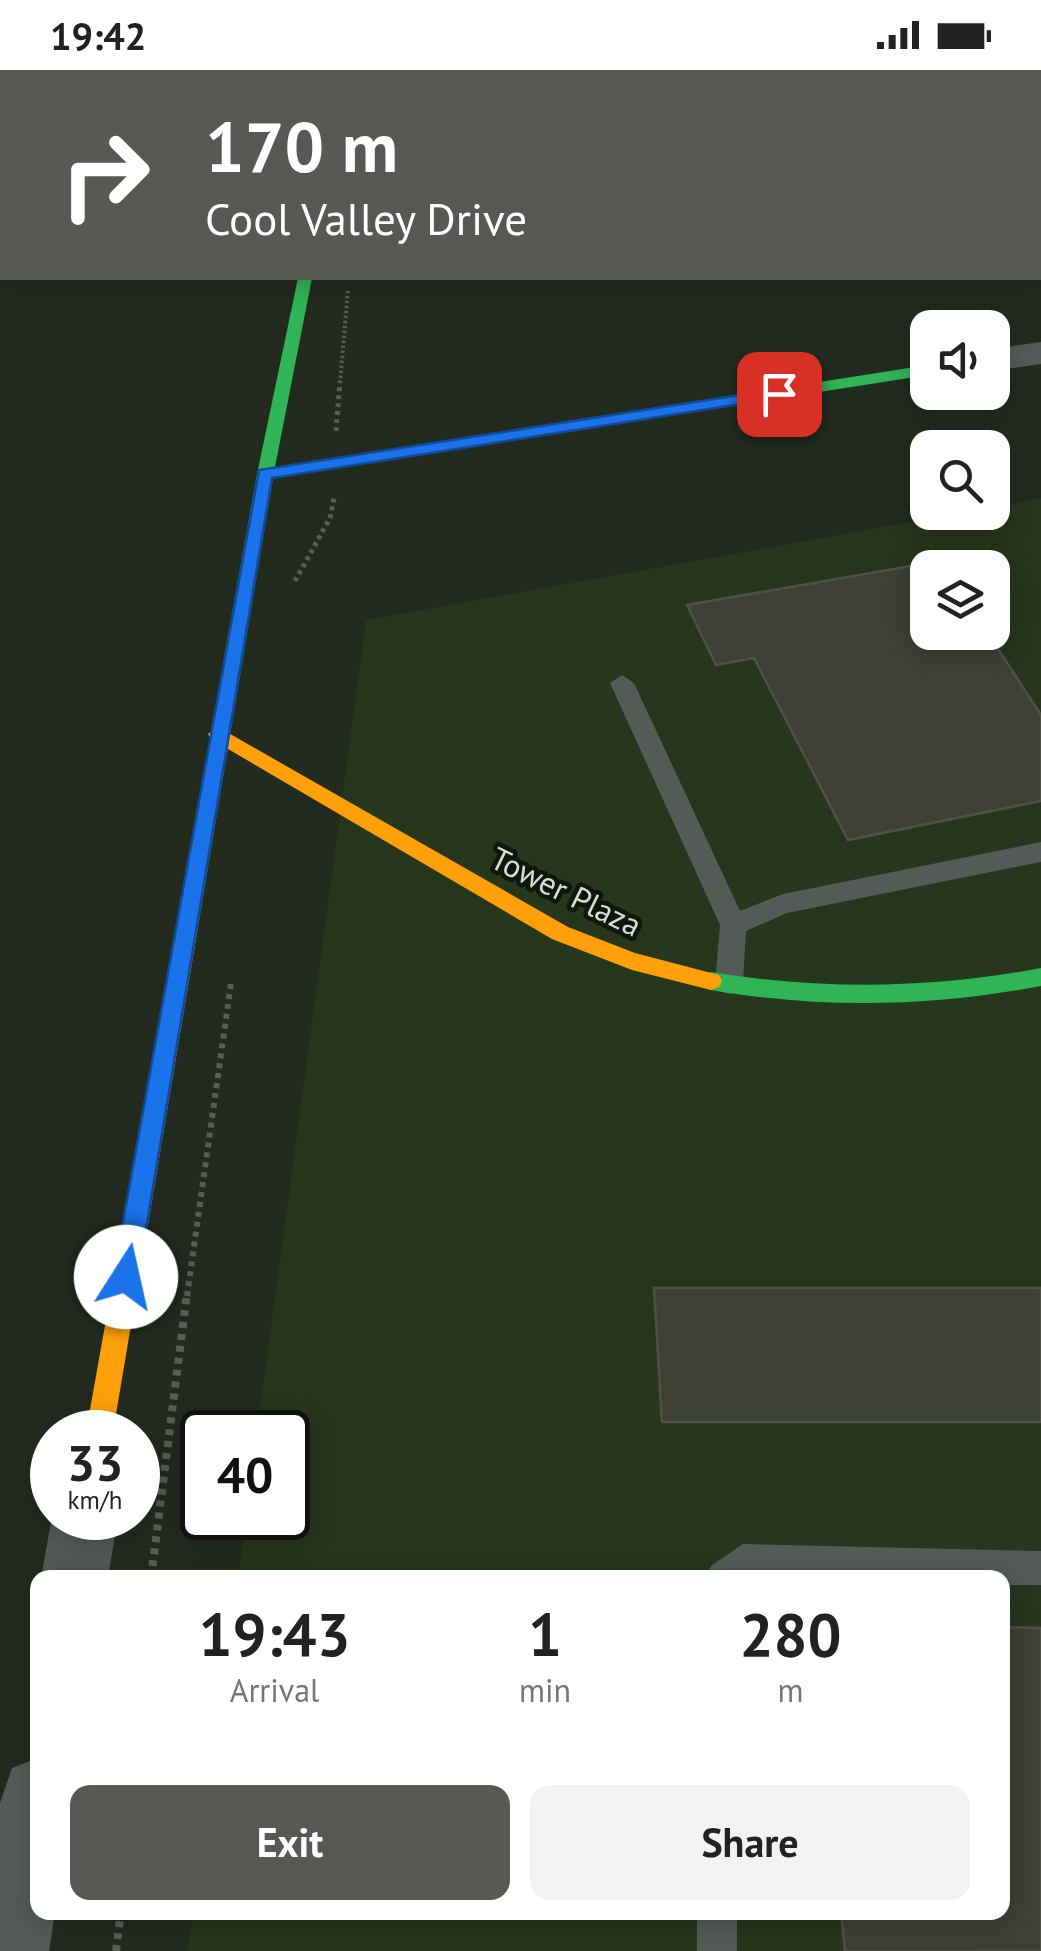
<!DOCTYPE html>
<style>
:root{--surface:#fff;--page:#f2f2f2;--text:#222;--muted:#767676;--accent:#575a54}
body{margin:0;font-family:"PT Sans",sans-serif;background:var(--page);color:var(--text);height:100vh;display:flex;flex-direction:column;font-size:38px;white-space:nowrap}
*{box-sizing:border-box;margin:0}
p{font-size:32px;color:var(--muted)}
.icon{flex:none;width:55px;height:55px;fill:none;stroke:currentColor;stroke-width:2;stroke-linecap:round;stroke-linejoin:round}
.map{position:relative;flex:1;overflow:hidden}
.sheet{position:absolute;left:30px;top:1500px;width:980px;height:350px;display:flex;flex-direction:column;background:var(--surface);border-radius:20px;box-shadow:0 5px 25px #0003}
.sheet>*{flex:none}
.hud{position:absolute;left:0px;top:0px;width:1042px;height:210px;box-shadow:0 5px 25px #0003;background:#575a54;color:#fff;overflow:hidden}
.fabs{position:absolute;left:910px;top:240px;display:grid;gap:20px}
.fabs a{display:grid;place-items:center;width:100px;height:100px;border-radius:20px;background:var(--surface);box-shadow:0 5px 25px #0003;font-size:50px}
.speed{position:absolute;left:30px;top:1340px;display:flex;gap:20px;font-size:50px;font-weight:700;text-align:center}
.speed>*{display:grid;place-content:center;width:130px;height:130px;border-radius:50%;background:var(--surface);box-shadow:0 5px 25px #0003;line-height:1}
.speed small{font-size:25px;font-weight:400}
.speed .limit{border:5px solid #111;border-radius:15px;background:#fff;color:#111}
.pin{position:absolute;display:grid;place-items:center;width:85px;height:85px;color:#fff;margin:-42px;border-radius:20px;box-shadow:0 5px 15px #0006}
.me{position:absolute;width:110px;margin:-55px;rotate:10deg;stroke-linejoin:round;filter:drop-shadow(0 0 8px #0008)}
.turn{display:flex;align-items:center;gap:35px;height:210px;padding:0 40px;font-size:45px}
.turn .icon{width:130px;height:130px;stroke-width:2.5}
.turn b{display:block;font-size:70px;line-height:85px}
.eta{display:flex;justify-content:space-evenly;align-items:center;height:170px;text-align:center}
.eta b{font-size:60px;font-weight:600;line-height:70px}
.button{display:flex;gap:20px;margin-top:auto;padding:20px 40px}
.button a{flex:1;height:115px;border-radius:20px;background:var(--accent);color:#fff;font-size:40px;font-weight:600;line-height:115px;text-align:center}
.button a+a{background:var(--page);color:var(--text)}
.status{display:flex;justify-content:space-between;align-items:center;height:70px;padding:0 50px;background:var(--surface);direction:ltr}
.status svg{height:28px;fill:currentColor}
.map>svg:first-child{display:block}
</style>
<div class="status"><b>19:42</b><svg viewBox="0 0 49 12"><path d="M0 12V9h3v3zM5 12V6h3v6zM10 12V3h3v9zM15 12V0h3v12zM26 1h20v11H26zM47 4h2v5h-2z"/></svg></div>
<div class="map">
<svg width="1041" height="1881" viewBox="0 0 1041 1881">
<rect width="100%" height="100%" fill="#232b1f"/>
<path fill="#26371c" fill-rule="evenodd" d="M1041,428v1453h-853l5,-39h809v-334l-764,-1 8,-59h42v-86h-31l109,-812 595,-107 31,-1 1,-5zM928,498h64v64h-64z"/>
<path fill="#3d4032" stroke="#4d5245" stroke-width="2.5" d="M939,491l5,7h-16v64h59l54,83v86l-193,39 -94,-182 -38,7 -29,-60z
M654,1218h387v134h-379z
M1002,1557l39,1v323h-196l-4,-39h161z"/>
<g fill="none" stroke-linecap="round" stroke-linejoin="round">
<path stroke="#585d58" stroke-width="4" stroke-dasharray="2.5 2.5" stroke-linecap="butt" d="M450,2l4,-2
M340,313l8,-94"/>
<path stroke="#585d58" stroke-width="5" stroke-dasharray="4 4" stroke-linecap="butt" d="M336,361l4,-50
M295,511l35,-63 4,-20"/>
<path stroke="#585d58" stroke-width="6" stroke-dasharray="5 5" stroke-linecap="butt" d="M187,1226l44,-313"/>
<path stroke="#585d58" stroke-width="8" stroke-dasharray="6 6" stroke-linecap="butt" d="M151,1508l36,-285
M116,1881l5,-39"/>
<path fill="#545b57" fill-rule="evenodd" d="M622,605l12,8 106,228 43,-17 258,-52v20l-254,51 -41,18 -3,52 -4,8 -10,3 -10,-3 -4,-8 5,-58 -110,-242z
M743,1474l298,7v34h-39v-7h-296l5,-12z
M697,1842h40v39h-40z"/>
<path fill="#545b57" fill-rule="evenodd" d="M1040,54h1v18h-1z
M1041,272v22l-49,7v-22z
M52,1447l66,1 -10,60h-67z
M38,1688v154h17l-6,39h-49v-148l12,-35z"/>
<path fill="#30b455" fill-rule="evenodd" d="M298,208h14l-37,189 653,-102v10l-655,103 -75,449 -11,9 -11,-9 81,-453z
M1041,898v18c-111,21 -218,23 -330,4l-8,-3 -3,-6 3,-6 8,-3c112,18 219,17 330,-4z"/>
<path fill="#ff9f0a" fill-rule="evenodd" d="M218,657l350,200 67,26 84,22 3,6 -3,6 -8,3 -79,-20 -80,-31 -341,-200 -3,-5z
M187,848l11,9 -85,505h-27l90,-505z"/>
</g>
<path fill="#1a73e8" stroke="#114b97" stroke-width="2.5" d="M779,319l8,5 -2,3 -513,81 -134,799 -3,9 -9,3 -10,-3 -3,-9 146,-807z"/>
<g text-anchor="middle" stroke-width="9" stroke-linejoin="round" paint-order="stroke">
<g font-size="32" fill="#d5ded0" stroke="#10160c">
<text transform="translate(566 822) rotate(26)" y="11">Tower Plaza</text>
</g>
</g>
</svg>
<div class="fabs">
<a><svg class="icon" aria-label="sound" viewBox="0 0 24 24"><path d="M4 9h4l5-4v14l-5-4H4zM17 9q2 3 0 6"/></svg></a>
<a><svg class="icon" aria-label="search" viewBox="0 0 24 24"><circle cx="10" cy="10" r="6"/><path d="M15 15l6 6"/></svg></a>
<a><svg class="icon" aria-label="layers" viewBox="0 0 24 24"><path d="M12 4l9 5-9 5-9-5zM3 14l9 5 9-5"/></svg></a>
</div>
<div class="speed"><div>33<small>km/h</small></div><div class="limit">40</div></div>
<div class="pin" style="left:779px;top:324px;background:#d93025"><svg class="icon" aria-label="arrive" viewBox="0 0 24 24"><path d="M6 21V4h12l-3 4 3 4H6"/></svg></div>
<svg class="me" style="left:126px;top:1207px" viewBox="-20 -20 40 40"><circle r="19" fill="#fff"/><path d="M0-13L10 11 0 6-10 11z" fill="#1a73e8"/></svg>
<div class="hud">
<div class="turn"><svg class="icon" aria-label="right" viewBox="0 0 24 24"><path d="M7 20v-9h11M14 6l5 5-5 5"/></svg><div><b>170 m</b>Cool Valley Drive</div></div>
</div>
<section class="sheet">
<div class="eta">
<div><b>19:43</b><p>Arrival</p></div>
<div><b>1</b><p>min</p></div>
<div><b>280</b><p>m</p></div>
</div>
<div class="button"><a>Exit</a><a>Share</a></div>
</section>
</div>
